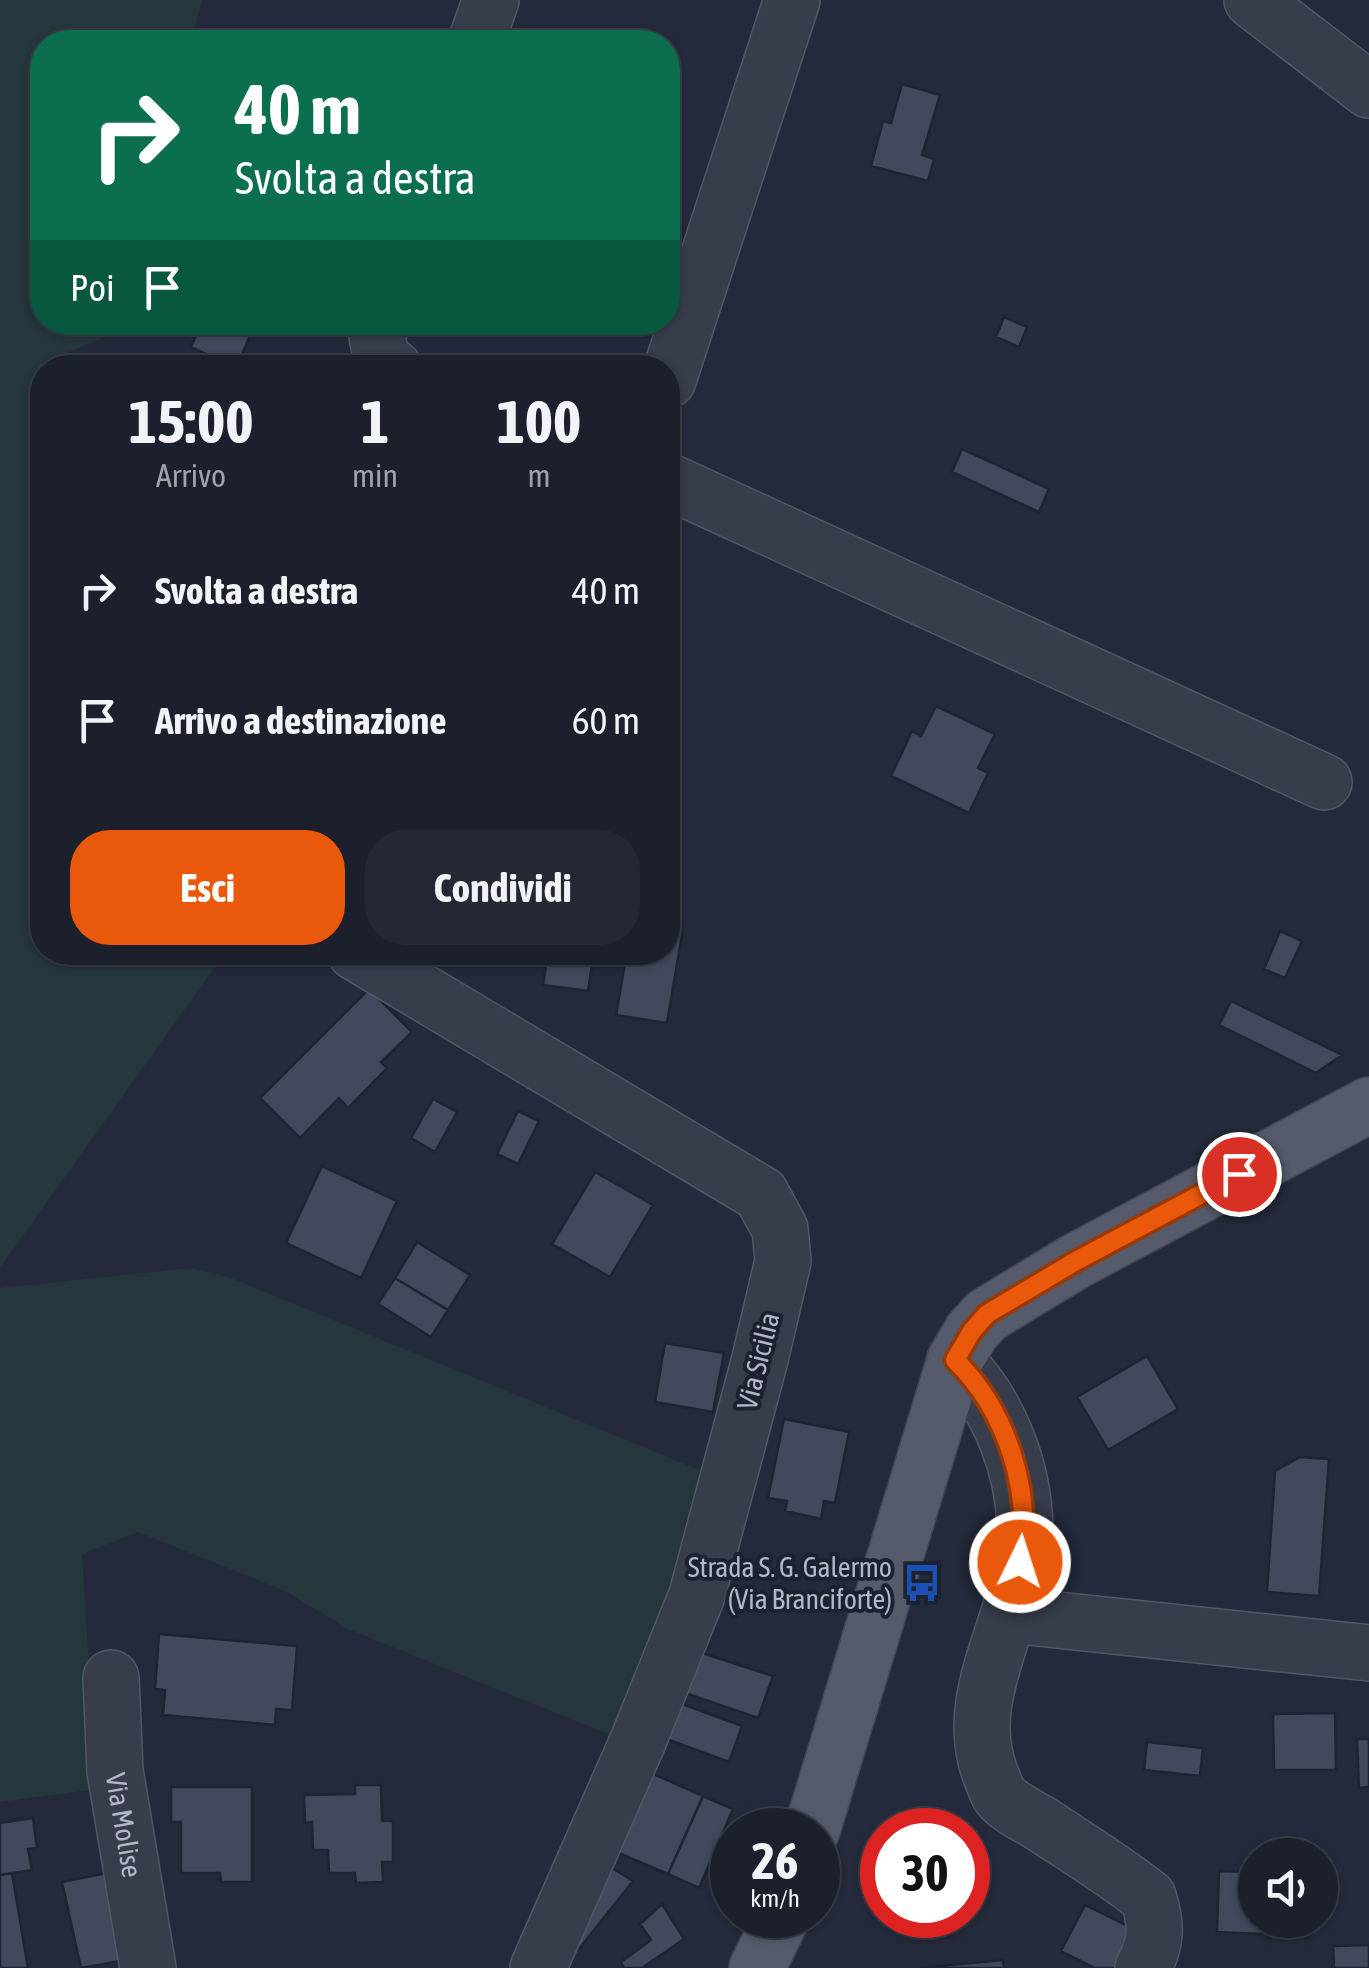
<!DOCTYPE html>
<html lang="it">
<style>
:root{--surface:#1b202c;--page:#242834;--text:#f1f3f6;--muted:#a0a3a9;--line:#393e48;--accent:#ea580c}
body{margin:0;font-family:"Asap Condensed",sans-serif;background:var(--page);color:var(--text);height:100vh;display:flex;flex-direction:column;font-size:38px;white-space:nowrap}
*{box-sizing:border-box;margin:0}
p{font-size:32px;color:var(--muted)}
.icon{flex:none;width:55px;height:55px;fill:none;stroke:currentColor;stroke-width:2;stroke-linecap:round;stroke-linejoin:round}
.map{position:relative;flex:1;overflow:hidden}
.panel{position:absolute;left:30px;top:355px;width:650px;height:610px;display:flex;flex-direction:column;background:var(--surface);border-radius:40px;box-shadow:0 2px 8px #0004,0 0 0 2px var(--line)}
.panel>*{flex:none}
.banner{position:absolute;left:30px;top:30px;width:650px;height:305px;border-radius:40px;box-shadow:0 2px 8px #0004,0 0 0 2px var(--line);background:#0b6e4f;color:#fff;overflow:hidden}
.buttons{position:absolute;left:1238px;top:1838px;display:grid;gap:20px}
.buttons a{display:grid;place-items:center;width:100px;height:100px;border-radius:50%;background:var(--surface);box-shadow:0 2px 8px #0004,0 0 0 2px var(--line);font-size:50px}
.speed{position:absolute;left:710px;top:1808px;display:flex;gap:20px;font-size:50px;font-weight:700;text-align:center}
.speed>*{display:grid;place-content:center;width:130px;height:130px;border-radius:50%;background:var(--surface);box-shadow:0 2px 8px #0004,0 0 0 2px var(--line);line-height:1}
.speed small{font-size:25px;font-weight:400}
.speed .limit{border:15px solid #d22;background:#fff;color:#111}
.pin{position:absolute;display:grid;place-items:center;width:85px;height:85px;color:#fff;margin:-42px;border:5px solid #fff;border-radius:50%;box-shadow:0 2px 10px #0007}
.me{position:absolute;width:110px;margin:-55px;rotate:4deg;stroke-linejoin:round;filter:drop-shadow(0 0 8px #0008)}
.turn{display:flex;align-items:center;gap:35px;height:210px;padding:0 40px;font-size:45px}
.turn .icon{width:130px;height:130px;stroke-width:2.5}
.turn b{display:block;font-size:70px;line-height:85px}
.then{display:flex;align-items:center;height:95px;padding:0 40px;background:#0003;gap:20px;font-size:38px}
.eta{display:flex;justify-content:space-evenly;align-items:center;height:170px;text-align:center}
.eta b{font-size:60px;font-weight:700;line-height:70px}
.cta{display:flex;gap:20px;margin-top:auto;padding:20px 40px}
.cta a{flex:1;height:115px;border-radius:40px;background:var(--accent);color:#fff;font-size:40px;font-weight:700;line-height:115px;text-align:center}
.cta a+a{background:var(--page);color:var(--text)}
ul{padding:0;list-style:none}
li{display:flex;align-items:center;gap:30px;height:130px;padding:0 40px}
li div{flex:1}
li b{display:block;font-size:38px}
li em{font-style:normal}
.map>svg:first-child{display:block}
</style>
<div class="map">
<svg width="1369" height="1968" viewBox="0 0 1369 1968">
<rect width="100%" height="100%" fill="#242a3b"/>
<path fill="#25363c" d="M0,0h202l-11,42h-149v280l78,1 -2,8 -74,32 -16,41 14,20v528l183,1 -225,315z
M191,1268l40,10 483,198 -96,262 -270,-109 -63,-38 -147,-59 -56,22 15,235 -97,13v-514z"/>
<path fill="#43495d" stroke="#1e2432" stroke-width="2.5" d="M902,84l38,11 -18,60 12,4 -6,22 -57,-15 12,-45 8,2z
M1004,317l23,10 -8,20 -23,-10z
M202,322h54l-20,46 -45,-21z
M962,449l87,40 -10,23 -87,-40z
M936,706l59,28 -17,34 10,5 -19,40 -78,-37 21,-45 9,5z
M668,926l15,3 -16,94 -51,-8 11,-63h41z
M1280,931l22,10 -17,37 -21,-9z
M548,952h46l-6,39 -45,-6z
M369,989l43,43 -31,30 6,6 -39,40 -9,-10 -39,40 -40,-40z
M1231,1001l111,54 -26,18 -97,-48z
M433,1099l24,13 -22,40 -24,-14z
M518,1111l21,10 -21,43 -21,-10z
M322,1166l75,35 -36,77 -75,-35z
M595,1172l58,33 -43,72 -58,-33z
M417,1242l53,33 -22,35 -53,-32z
M395,1278l53,32 -17,27 -53,-33z
M665,1343l59,10 -11,59 -58,-10z
M1147,1356l31,53 -70,41 -31,-53z
M784,1419l65,13 -14,71 -11,-2 -3,18 -36,-8 2,-10 -19,-3z
M1300,1457l29,2 -10,137 -52,-4 8,-121z
M159,1634l138,12 -5,64 -16,-1 -1,16 -112,-10 2,-25 -10,-1z
M699,1652l74,24 -15,42 -73,-25z
M674,1701l68,25 -13,36 -68,-25z
M1335,1713l1,57h-62l-1,-56z
M1357,1739h12v48l-10,1z
M1147,1742l56,6 -3,28 -56,-6z
M649,1772l54,24 -35,78 -54,-23z
M355,1785h26l1,36h11v41h-11l1,20 -27,1 -1,-10h-26l-1,-23h-15l-1,-28 -7,1 -1,-28 51,-1z
M171,1787h81v95h-31l-1,-9h-39v-51h-10z
M703,1796l30,13 -34,79 -31,-14z
M33,1818l4,30 -9,1 4,21 -32,5v-52z
M604,1863l29,18 -54,68 -16,-7z
M1219,1871l36,1v48h7v14l-45,-2z
M12,1873l16,95h-28v-93z
M107,1873l19,87 -45,8 -19,-86z
M662,1904l22,35 -42,29h-18l-3,-6 30,-22 -11,-16z
M1085,1905l51,25 -19,38h-22l-34,-17z
M1369,1945v23h-35l-1,-22z
M1003,1960l1,8h-85z"/>
<g fill="none" stroke-linecap="round" stroke-linejoin="round">
<g stroke="#525766" stroke-width="58">
<g id="minor">
<path d="M1252,0l117,90"/>
<path d="M476,42l15,-42"/>
<path d="M382,322l-5,15 6,26 11,5"/>
<path d="M668,380l124,-380"/>
<path d="M668,481l656,301"/>
<path d="M355,952l406,242 19,35 3,32 -23,98 -63,236 -59,146 -100,227"/>
<path d="M955,1360c44,43 70,110 70,172 0,83 -68,164 -33,246 3,6 5,16 10,20 9,10 26,18 38,25 36,24 74,47 108,74 9,27 9,46 -5,71"/>
<path d="M1010,1615l359,38"/>
<path id="s1" d="M111,1678l4,93 33,197"/>
</g>
</g>
<g stroke="#404654" stroke-width="58">
<path id="major" d="M812,1830l143,-470 17,-29 15,-16 89,-54 293,-156
M757,1968l26,-53"/>
</g>
<use href="#minor" stroke="#373d4b" stroke-width="55"/>
<use href="#major" stroke="#555b6b" stroke-width="55"/>
</g>
<g fill="none" stroke-linecap="round" stroke-linejoin="round">
<g stroke="#983908" stroke-width="25">
<path id="route" d="M1020,1562c13,-71 -14,-152 -65,-202l17,-29 15,-17 89,-53 163,-87"/>
</g>
<use href="#route" stroke="#ea580c" stroke-width="18"/>
</g>
<defs>
<g id="bus-bare" transform="scale(3)"><path d="M-5-6H5V4H4V6H2V4H-2V6H-4V4H-5ZM-3.5-4V0h7V-4ZM-3.5 1.2v1.5H-2V1.2ZM2 1.2v1.5H3.5V1.2Z" fill="#1a4fb4" stroke="#1c2230" stroke-width="2.5" paint-order="stroke"/></g>
</defs>
<g fill-rule="evenodd">
<use href="#bus-bare" x="922" y="1583"/>
</g>
<g text-anchor="middle" stroke-width="8" stroke-linejoin="round" paint-order="stroke">
<g font-size="28" fill="#b3b7c7" stroke="#1c2230">
<text transform="translate(758 1361) rotate(-76)" y="10">Via Sicilia</text>
<text dy="10" stroke="none"><textPath href="#s1" startOffset="148">Via Molise</textPath></text>
</g>
<g font-size="28" fill="#b3b7c7" stroke="#1c2230" text-anchor="end">
<text x="892" y="1577">Strada S. G. Galermo<tspan x="892" dy="32">(Via Branciforte)</tspan></text>
</g>
</g>
</svg>
<div class="buttons">
<a><svg class="icon" aria-label="sound" viewBox="0 0 24 24"><path d="M4 9h4l5-4v14l-5-4H4zM17 9q2 3 0 6"/></svg></a>
</div>
<div class="speed"><div>26<small>km/h</small></div><div class="limit">30</div></div>
<div class="pin" style="left:1239px;top:1174px;background:#d93025"><svg class="icon" aria-label="arrive" viewBox="0 0 24 24"><path d="M6 21V4h12l-3 4 3 4H6"/></svg></div>
<svg class="me" style="left:1020px;top:1562px" viewBox="-20 -20 40 40"><circle r="17" fill="#ea580c" stroke="#fff" stroke-width="3"/><path d="M0-11L8 9 0 5-8 9z" fill="#fff"/></svg>
<div class="banner">
<div class="turn"><svg class="icon" aria-label="right" viewBox="0 0 24 24"><path d="M7 20v-9h11M14 6l5 5-5 5"/></svg><div><b>40 m</b>Svolta a destra</div></div>
<div class="then">Poi<svg class="icon" aria-label="arrive" viewBox="0 0 24 24"><path d="M6 21V4h12l-3 4 3 4H6"/></svg></div>
</div>
<section class="panel">
<div class="eta">
<div><b>15:00</b><p>Arrivo</p></div>
<div><b>1</b><p>min</p></div>
<div><b>100</b><p>m</p></div>
</div>
<ul>
<li><svg class="icon" aria-label="right" viewBox="0 0 24 24"><path d="M7 20v-9h11M14 6l5 5-5 5"/></svg><div><b>Svolta a destra</b></div><em>40 m</em></li>
<li><svg class="icon" aria-label="arrive" viewBox="0 0 24 24"><path d="M6 21V4h12l-3 4 3 4H6"/></svg><div><b>Arrivo a destinazione</b></div><em>60 m</em></li>
</ul>
<div class="cta"><a>Esci</a><a>Condividi</a></div>
</section>
</div>
